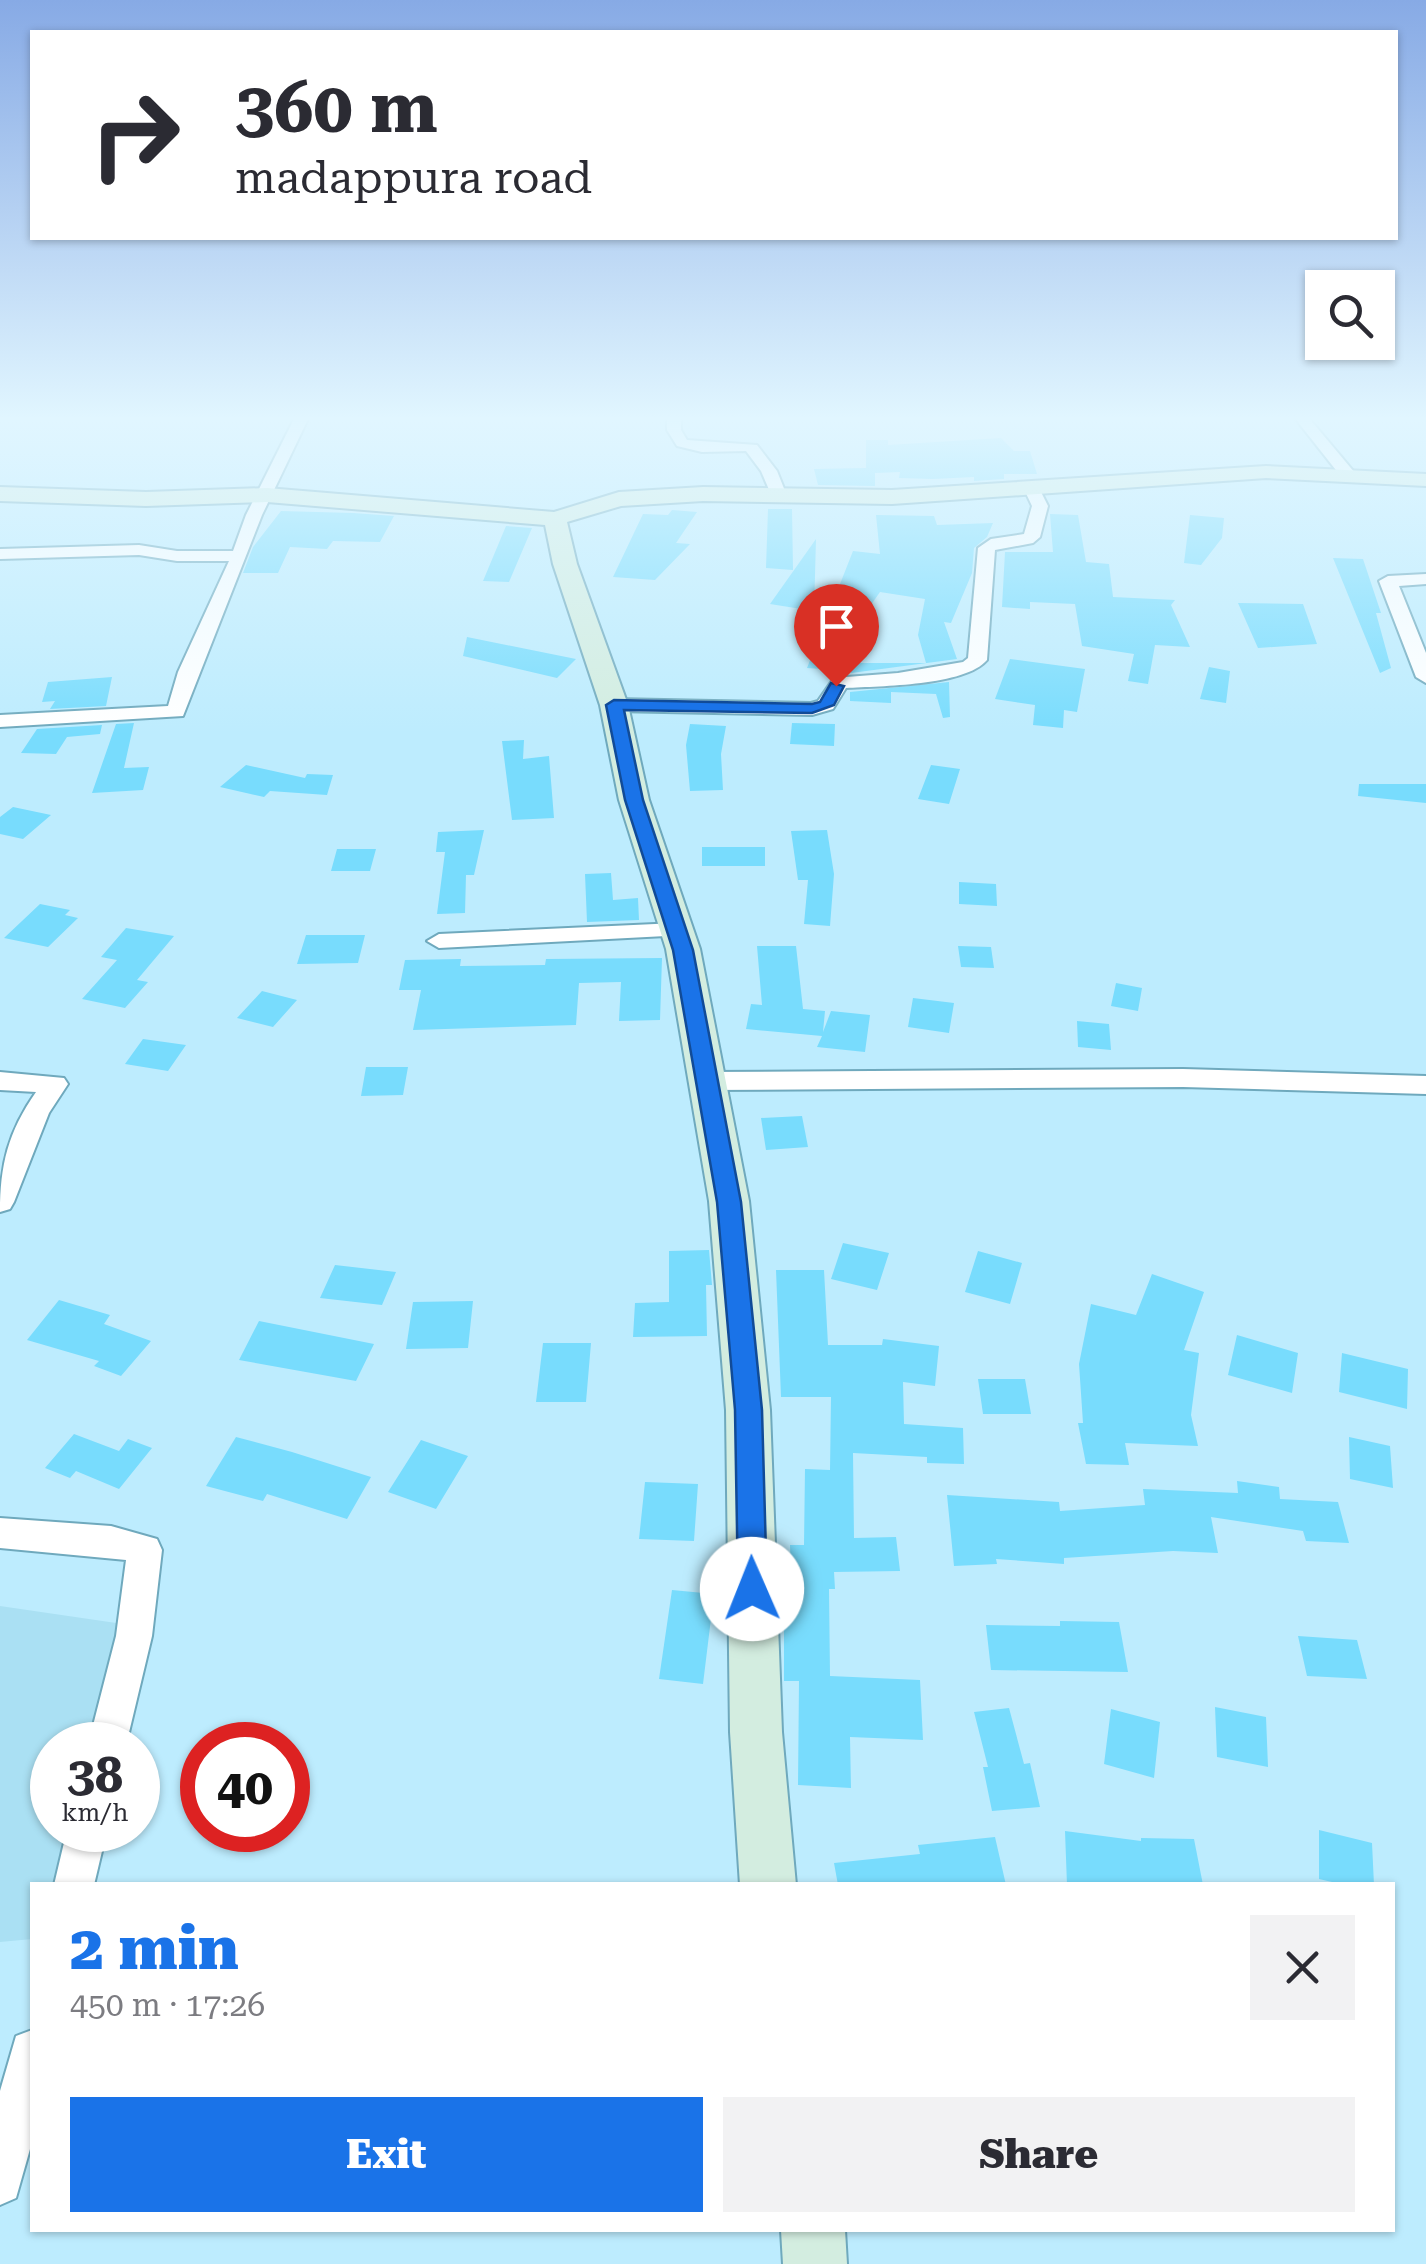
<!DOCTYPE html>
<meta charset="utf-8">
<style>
:root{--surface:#fff;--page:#f2f2f3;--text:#2b2b33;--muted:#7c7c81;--accent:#1a73e8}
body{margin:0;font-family:"Roboto Serif",serif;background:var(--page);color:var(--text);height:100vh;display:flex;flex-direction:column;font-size:38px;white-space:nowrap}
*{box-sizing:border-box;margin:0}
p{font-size:32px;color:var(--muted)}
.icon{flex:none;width:55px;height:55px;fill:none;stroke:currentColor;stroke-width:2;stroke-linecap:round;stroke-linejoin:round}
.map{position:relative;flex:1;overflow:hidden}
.panel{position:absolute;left:30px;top:1882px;width:1365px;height:350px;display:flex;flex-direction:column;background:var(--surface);border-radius:0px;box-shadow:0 2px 8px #0004}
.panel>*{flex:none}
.banner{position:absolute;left:30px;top:30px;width:1368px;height:210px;border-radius:0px;box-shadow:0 2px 8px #0004;background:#fff;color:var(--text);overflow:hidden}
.tools{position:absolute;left:1305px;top:270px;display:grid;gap:20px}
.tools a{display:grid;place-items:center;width:90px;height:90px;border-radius:0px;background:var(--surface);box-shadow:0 2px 8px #0004;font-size:50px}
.speed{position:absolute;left:30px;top:1722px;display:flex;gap:20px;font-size:50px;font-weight:700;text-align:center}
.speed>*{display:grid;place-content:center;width:130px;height:130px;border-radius:50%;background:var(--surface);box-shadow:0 2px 8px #0004;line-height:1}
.speed small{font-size:25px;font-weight:400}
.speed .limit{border:15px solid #d22;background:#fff;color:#111}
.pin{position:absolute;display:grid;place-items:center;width:85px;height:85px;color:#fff;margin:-102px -42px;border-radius:50% 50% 50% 0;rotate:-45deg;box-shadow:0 0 10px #0007}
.pin .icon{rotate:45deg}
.me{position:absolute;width:110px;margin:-55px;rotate:359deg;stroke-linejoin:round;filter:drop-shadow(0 0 8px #0008)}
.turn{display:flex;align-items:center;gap:35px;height:210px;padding:0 40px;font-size:45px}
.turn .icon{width:130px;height:130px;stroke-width:2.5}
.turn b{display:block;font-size:70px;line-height:85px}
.round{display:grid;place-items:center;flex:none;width:105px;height:105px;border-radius:0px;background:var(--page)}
.headline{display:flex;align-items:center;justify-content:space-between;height:170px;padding:0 40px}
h1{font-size:60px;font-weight:800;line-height:75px;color:var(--accent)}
.cta{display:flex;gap:20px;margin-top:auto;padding:20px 40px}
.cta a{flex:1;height:115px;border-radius:0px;background:var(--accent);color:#fff;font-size:40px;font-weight:800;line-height:115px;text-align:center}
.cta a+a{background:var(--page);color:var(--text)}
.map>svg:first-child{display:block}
</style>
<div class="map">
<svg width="1426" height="2264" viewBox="0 0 1426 2264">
<rect width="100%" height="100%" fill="#bdecfe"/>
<path fill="#aae0f3" d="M0,1606l123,18 -33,121h-38v85h15l-15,55h-20v54l-32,3z"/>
<path fill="#78dcfd" d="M1001,438l13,13h16l7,23h-33v5l-30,2v-4l-41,2 -34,-1 1,-6 -25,1v13l-57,-1 -4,-16 52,-1v-28h22v5z
M768,509h24l1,61 -27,-2z
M672,510l25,2 -21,31 14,1 -35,36 -42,-3 30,-63 25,1z
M281,511l72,2 41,3 -14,26 -47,-1 -6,8 -37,-2 -12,26h-35l10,-26z
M1050,514l28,1 8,47 23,2 4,33 62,3 -4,5 19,42 -35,-2 -7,39 -20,-3 6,-27 -52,-8 -7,-42 -45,-2v7l-28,-2 3,-55h48z
M876,515l58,1 3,9 56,-2 -6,14 -13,11 -2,25 -21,50 -7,-1 13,37 -106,14v-10h75l-8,-28 7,-36 -45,-7 -14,20h-4l-25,58 -30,-2 46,-117 27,3z
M1190,515l34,3 -2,20 -21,27 -17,-2z
M506,526l26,2 -23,54 -26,-1z
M816,539l-2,72 -44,-7z
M1333,558l30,1 18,54h-5l15,55 -11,5z
M1238,603l65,1 14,40 -59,4z
M467,637l109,22 -19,19 -94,-22z
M1010,659l75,10 -8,43 -13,-2 -1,18 -30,-3 2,-20 -40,-6z
M1209,667l21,4 -4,32 -26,-4z
M112,677l-6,29 -56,3 5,-8 -13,1 6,-20z
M949,682l1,35 -7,1 -7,-24 -45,-2v11l-41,-2v-9z
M134,723l-10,45 25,-1 -6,23 -51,3 24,-69z
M792,723l43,1 -1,22 -44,-2z
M690,724l36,2 -5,28 2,36 -33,1 -4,-46z
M102,725l-2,9 -33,3 -11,17 -35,-1 16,-24z
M524,740l-1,19 26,-3 5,62 -42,2 -10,-79z
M246,765l59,13 2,-4 26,1 -6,20 -57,-4 -6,6 -44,-10z
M931,765l29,4 -11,35 -31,-5z
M1359,784h67v19l-68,-7z
M13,807l38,8 -28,24 -23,-5v-17z
M484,830l-10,45h-8l-1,38 -28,1 8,-62h-9l2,-20z
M827,830l7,44 -4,52 -26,-2 4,-44h-10l-7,-49z
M702,847h63v19h-63z
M337,849h39l-6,22h-39z
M611,873l2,27 25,-2 1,22 -52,2 -2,-48z
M959,882l37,2 1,22 -38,-2z
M40,904l30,6 -5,5 13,3 -30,29 -44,-9z
M126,928l48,8 -37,44 11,2 -23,26 -43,-9 35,-39 -16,-3z
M306,935h59l-7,28 -61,1z
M757,946h39l7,63 22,2 -2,21 8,-21 39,4 -5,37 -48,-5 5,-11 -76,-7 5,-25 11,1z
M958,946l33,1 3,21 -33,-1z
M662,958l-2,62 -41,1 2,-39 -42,1 -3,42 -163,5 8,-40h-22l6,-30 56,-1 -1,7 85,-1 1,-6z
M1116,983l26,5 -4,23 -27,-5z
M262,991l35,9 -24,27 -36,-9z
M913,998l41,5 -5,30 -41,-6z
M1077,1021l32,3 2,26 -33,-3z
M143,1039l43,6 -18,26 -43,-7z
M366,1067h42l-5,28 -42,1z
M802,1116l6,31 -42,3 -5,-32z
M843,1243l46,10 -12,37 -46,-11z
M709,1250l3,35h-6l1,51 -74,1 2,-34 34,-1v-51z
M978,1251l44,12 -12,41 -45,-12z
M335,1265l61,7 -14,33 -62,-7z
M776,1270h48l4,75h54l1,-6 56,7 -4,40 -32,-4 1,42 59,4 1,36 -37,-1v-6l-74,-4 1,85 42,-1 4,34 -66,1 1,17h-6l1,87 90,4 3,60 -73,-3 1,51 -53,-3 1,-104h-15v-64h9l-3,-72h14l1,-76 25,1 1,-73h-50z
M1152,1274l52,18 -20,58 15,3 -8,62 7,31 -73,-3 4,22 -43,-1 -8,-41h5l-4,-59 12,-60 45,11z
M59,1300l51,15 -6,9 47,17 -30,35 -27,-10 5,-5 -72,-21z
M473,1301l-5,47 -62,1 7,-47z
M259,1321l115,23 -18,37 -117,-21z
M1237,1335l61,18 -6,40 -64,-18z
M543,1343h48l-5,59h-50z
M1342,1353l66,16 -1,40 -68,-17z
M978,1379h47l6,35h-48z
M74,1434l45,17 9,-12 24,9 -33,41 -43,-18 -6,7 -25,-10z
M236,1437l56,15 79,25 -24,42 -80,-25 -4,7 -57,-15z
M1349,1437l41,9 3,42 -43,-9z
M421,1440l47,16 -32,53 -48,-17z
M1237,1481l42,6 1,12 58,3 11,41 -43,-2 -3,-10 -92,-14 7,36 -45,-2 -109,7v6l-68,-5 1,5 -43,2 -7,-71 112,7 1,9 85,-6 -2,-16 95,4z
M645,1482l53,2 -4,57 -55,-2z
M672,1590l42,4 -11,90 -44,-5z
M1060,1621l59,1 9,50 -137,-2 -5,-45 74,1z
M1298,1636l59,4 10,39 -60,-3z
M1215,1707l51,10 2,50 -51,-10z
M1009,1708l15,56 6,-1 10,44 -48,4 -9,-44h5l-14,-55z
M1111,1709l49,13 -6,56 -50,-14z
M1319,1830l53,13 2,42h-29l-26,-6z
M1065,1831l76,10v-3l53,1 9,46h-136z
M995,1837l11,48h-168l-4,-22 86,-9 -2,-9z"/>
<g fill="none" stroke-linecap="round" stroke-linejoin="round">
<g stroke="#6fa9bd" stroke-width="4">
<path id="street" d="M295,417h14l-47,98 -79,201 -183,11v-12l168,-9 10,-34 51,-111h-52l-38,-6 -139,4v-10l139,-4 38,6h56l13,-36z
M667,417h14v13l6,10 70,5 20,26 10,25 -14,3 -12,-28 -15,-20 -44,1 -25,-6 -10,-16z
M1294,417h14l47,56v6h-12z
M1031,482l6,2 11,22 -8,31 -7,6 -38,7 -8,110c-22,26 -107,26 -141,28l-13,21 -21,6 -198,-4 -10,-6 10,-6 197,4 7,-2 16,-23 64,-5 65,-11 5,-4 10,-110 13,-9 33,-5 8,-28 -9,-19z
M1426,574v10l-27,2 27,67v30l-10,-6 -37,-96 9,-5z
M677,923l12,7 -4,5 -246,13 -12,-7 12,-7z
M1183,1069l243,7v18l-243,-7 -478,3 -9,-3 -4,-6 4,-6 9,-3z
M0,1072l64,6 4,6 -19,29 -35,89 -4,7 -10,3c0,-47 8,-80 36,-120l-36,-2z
M0,1518l111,8 46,13 5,11 -10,86 -26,109h-38l28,-109 10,-76 -126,-12z
M67,1830h40l-13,55h-40z
M32,2030v112l-16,56 -16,7v-114l16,-55z"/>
</g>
<g stroke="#6fa9bd" stroke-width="4">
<path id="secondary" d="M1266,466l160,8v12l-160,-8 -374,26 -189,-3 -82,5 -54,16 10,42 51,141 21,95 51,149 49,252 21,209 12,322 14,153h-56l-10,-153 -4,-322 -17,-209 -43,-252 -47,-149 -19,-95 -47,-141 -8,-39 -278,-23 -121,4 -146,-5v-14l146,5 121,-4 287,24 65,-20 84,-5 189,3z
M781,2230h64l2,34h-64z"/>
</g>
<use href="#street" fill="#fff" fill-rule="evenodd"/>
<use href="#secondary" fill="#d3ede0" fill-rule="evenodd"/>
</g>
<linearGradient id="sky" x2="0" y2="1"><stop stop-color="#87aae5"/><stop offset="0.57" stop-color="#e1f6ff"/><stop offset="1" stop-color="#e1f6ff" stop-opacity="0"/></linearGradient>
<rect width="1426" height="734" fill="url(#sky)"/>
<path fill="#1a73e8" stroke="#114b97" stroke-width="2.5" d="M831,683l13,3 -10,19 -22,8 -188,-3 19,90 50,150 48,252 21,208 5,179 -4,9 -11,4 -10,-4 -4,-9 -3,-179 -18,-208 -44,-252 -48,-150 -19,-95 8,-5 198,4 8,-2z"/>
</svg>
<div class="tools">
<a><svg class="icon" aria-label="search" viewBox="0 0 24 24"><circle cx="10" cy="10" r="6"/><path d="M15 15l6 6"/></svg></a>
</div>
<div class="speed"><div>38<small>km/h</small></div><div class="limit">40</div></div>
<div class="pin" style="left:836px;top:686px;background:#d93025"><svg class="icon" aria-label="arrive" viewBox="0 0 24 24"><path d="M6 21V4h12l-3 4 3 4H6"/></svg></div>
<svg class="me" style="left:752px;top:1589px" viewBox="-20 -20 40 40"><circle r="19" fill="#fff"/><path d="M0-13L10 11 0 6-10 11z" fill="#1a73e8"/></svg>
<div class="banner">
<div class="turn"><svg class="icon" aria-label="right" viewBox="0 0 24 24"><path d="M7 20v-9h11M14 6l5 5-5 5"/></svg><div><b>360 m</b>madappura road</div></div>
</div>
<section class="panel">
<div class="headline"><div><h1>2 min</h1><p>450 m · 17:26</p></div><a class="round"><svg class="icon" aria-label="close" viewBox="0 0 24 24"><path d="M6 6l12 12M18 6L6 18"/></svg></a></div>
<div class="cta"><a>Exit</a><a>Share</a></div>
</section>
</div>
